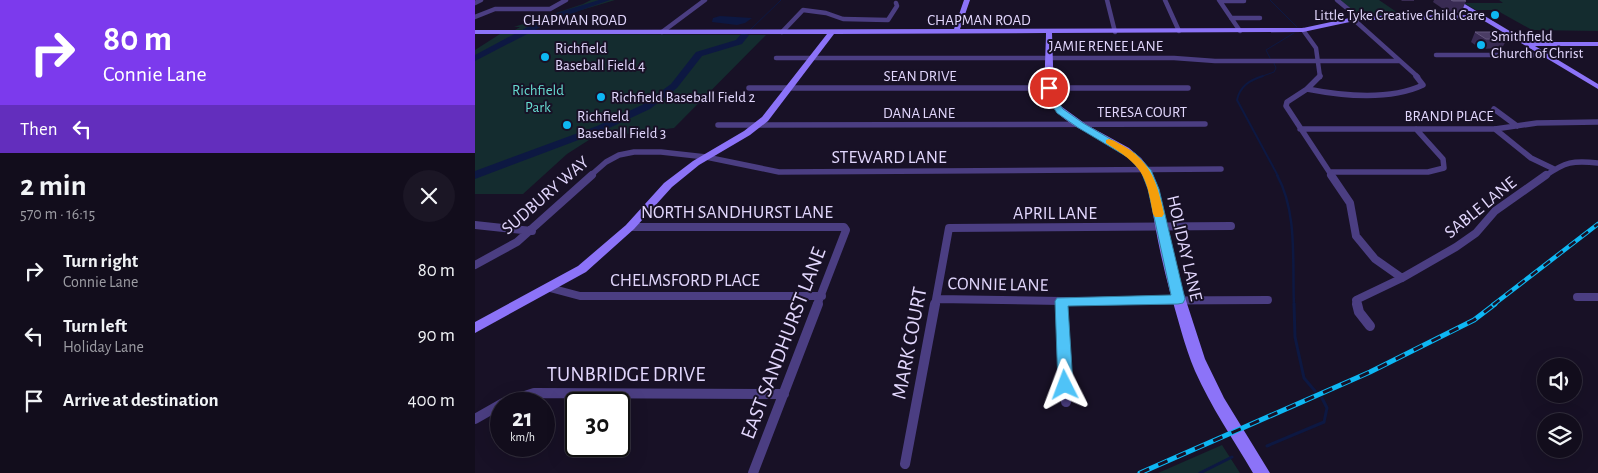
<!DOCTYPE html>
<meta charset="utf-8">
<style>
:root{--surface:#120d1c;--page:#1b1625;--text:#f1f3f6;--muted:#9c9ca3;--line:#312d3b}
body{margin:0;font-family:"Alegreya Sans",sans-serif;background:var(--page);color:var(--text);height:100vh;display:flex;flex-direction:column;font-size:19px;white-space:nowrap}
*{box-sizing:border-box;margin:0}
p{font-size:16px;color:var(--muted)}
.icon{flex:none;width:28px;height:28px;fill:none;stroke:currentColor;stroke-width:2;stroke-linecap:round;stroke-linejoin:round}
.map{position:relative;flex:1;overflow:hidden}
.sheet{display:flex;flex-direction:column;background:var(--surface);width:475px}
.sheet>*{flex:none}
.banner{background:#7c3aed;color:#fff;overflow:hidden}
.buttons{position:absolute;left:1062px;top:358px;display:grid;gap:10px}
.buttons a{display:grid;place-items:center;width:45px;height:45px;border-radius:50%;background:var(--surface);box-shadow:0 5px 20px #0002,0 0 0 1px var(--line);font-size:25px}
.speed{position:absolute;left:15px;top:392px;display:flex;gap:10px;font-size:25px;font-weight:700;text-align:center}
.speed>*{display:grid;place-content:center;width:65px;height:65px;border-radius:50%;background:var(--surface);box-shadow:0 5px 20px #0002,0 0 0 1px var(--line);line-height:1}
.speed small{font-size:12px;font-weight:400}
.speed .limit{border:2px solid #111;border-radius:8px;background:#fff;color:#111}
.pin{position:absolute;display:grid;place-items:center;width:42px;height:42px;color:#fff;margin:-21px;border:2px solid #fff;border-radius:50%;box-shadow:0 1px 5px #0007}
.me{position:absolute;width:55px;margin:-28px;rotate:357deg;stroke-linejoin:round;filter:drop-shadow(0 0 4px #0008)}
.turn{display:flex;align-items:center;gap:18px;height:105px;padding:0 20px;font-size:22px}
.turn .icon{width:65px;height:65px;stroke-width:2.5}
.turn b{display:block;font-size:35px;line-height:42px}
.then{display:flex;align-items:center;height:48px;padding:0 20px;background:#0003;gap:10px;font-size:19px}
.round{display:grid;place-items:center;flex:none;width:52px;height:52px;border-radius:26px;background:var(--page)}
.overview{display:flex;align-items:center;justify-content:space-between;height:85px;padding:0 20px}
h1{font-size:30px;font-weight:700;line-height:38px}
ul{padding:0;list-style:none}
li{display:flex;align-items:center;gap:15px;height:65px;padding:0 20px}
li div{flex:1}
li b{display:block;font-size:19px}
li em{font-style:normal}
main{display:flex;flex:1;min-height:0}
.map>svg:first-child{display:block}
</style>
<main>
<section class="sheet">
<div class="banner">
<div class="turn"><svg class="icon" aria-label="right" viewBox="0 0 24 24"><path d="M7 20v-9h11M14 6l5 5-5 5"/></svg><div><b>80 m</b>Connie Lane</div></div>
<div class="then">Then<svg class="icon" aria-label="left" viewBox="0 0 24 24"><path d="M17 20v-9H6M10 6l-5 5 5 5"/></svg></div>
</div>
<div class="overview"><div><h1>2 min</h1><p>570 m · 16:15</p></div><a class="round"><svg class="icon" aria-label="close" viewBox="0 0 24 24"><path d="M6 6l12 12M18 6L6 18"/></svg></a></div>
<ul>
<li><svg class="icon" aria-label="right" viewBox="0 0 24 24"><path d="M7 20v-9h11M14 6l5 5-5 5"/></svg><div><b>Turn right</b><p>Connie Lane</p></div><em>80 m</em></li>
<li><svg class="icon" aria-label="left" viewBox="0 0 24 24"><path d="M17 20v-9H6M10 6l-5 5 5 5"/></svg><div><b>Turn left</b><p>Holiday Lane</p></div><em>90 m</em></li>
<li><svg class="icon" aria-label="arrive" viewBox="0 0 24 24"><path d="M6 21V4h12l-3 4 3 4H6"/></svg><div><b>Arrive at destination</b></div><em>400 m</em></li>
</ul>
</section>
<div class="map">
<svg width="1123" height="473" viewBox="0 0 1123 473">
<rect width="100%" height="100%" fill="#181126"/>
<path fill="#142c2f" d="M116,0h24l-50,15 -33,15h-17l5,-3h-6l69,-23z
M865,0h39l22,15h-42z
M1024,0h99v31l-66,-1 -36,-20h-20l-12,-7h39z
M25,34h26l240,1 -92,93 -82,10 -25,16 -44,40h-48v-144z
M747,445l18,28h-82z"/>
<path fill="#0d1842" d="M245,16l32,2 -7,5 -8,2 -25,-3 1,-4z"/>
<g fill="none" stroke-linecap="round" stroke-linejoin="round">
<path stroke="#0d1842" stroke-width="1" d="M795,0l27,27
M275,30l31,-30
M795,58l-4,-8 28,-17
M785,77l14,-5 2,-4 -2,-5"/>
<path stroke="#0d1842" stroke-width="2" d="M788,76c-13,4 -23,10 -26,24l41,76"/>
<path stroke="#0d1842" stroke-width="2.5" d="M802,175c21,38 15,88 17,130"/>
<path stroke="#0d1842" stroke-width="3" d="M819,304l1,33 9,41 11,13
M792,446l57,-24 3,-14 -5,-10
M725,473l32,-16"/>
<path fill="#0d1842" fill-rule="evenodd" d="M124,0h11l-54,19 -81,42v-6l75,-40z
M267,33l7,2 -7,9 -40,12 -25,32 -27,21 -45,21 -130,49v-8l122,-45 45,-21 29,-21 25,-32 40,-12z"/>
<path stroke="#4b3e82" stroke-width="4.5" d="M632,0l8,32
M690,0l14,31
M744,0l21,31
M862,0l22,18
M745,1h24
M0,3l6,-3
M0,17l20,-8h55l16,-9
M756,18h29
M877,18l66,59
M828,30l13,18 4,29
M187,32l43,-32
M307,32l21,-22 23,3 17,6 45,1 9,-14 -1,-3
M961,55h109
M301,58h398l41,3h185"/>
<path stroke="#4b3e82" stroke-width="5.5" d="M845,76l-13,13 -20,13 -1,4 46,70
M274,88h439
M832,89c36,7 82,12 116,-4l-7,-9
M1019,109l23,17
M243,125l487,-1
M825,129h195l42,-6 61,-1
M1020,129l36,29 23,11
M855,172h98l16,-4 -1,-9 -27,-30
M115,176l16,-14 13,-7 15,-3h27l45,5 73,15 442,-3
M1070,176c20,-14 28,-16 53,-13"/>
<path stroke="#4b3e82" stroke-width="8" d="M856,175l19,28 6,33 19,23 27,19
M0,225l57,6
M155,227h214l2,3 -29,75
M0,265l42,-23 75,-67
M75,288l30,8h242
M1102,297h21
M462,299l125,2 206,-1
M587,301v4
M460,305l14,-77 282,-2
M882,305l-1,-5 46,-22 54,-31 20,-14 19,-22 51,-36"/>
<path stroke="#4b3e82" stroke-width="10" d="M587,304l4,98
M882,304l2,8 11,14
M0,419l28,-16 31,-10 250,1
M430,464l30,-160
M278,473l65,-169"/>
<path fill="#8c73f8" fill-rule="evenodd" d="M489,0h6l-10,29 343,-1 56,-12 116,-1 -24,-15h7l70,42h70v4h-63l63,38v5l-117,-70 -122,1 -56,12 -251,1 2,63 8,11 25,18 42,23 12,10 11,14 7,20 21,90 25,77 19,39 46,75h-17c-20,-34 -42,-66 -58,-102 -11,-26 -17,-53 -25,-79 -6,-22 -11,-45 -15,-67 -3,-17 -4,-36 -12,-51 -20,-38 -78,-37 -96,-77 -4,-9 -1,-51 -1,-64l-212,1 -66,87 -18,14 -51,30 -27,22 -38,42 -48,43 -111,61v-11l103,-56 48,-41 38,-42 29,-22 51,-30 18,-14 65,-83h-352v-4l479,-1z"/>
<g stroke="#0eb7f3" stroke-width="4.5">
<path id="rail-far1" d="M1018,305l105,-81"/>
</g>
<g stroke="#0eb7f3" stroke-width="5">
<path id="rail" d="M665,473l230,-101 104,-52 21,-16"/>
</g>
<use href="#rail-far1" stroke="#181126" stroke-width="2.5" stroke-dasharray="8" stroke-linecap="butt"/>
<use href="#rail" stroke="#181126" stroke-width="3" stroke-dasharray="10" stroke-linecap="butt"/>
</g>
<path fill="#392b53" d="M926,0h13v1h-12z
M959,0h29l3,1 -5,12h-12l-16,-11z
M1000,32l32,7 -5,9 -21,1 -10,-7z"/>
<path fill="#4b3d65" stroke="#63567d" d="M976,0h12l3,1h-13z
M1000,32h21l11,7h-21z"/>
<path fill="#4fc3f7" stroke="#337fa1" d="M571,87h6l2,9 9,13 20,14 53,31 15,16 8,19 26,110 -2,4 -5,1 -110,2 5,79 -2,4 -6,2 -5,-2 -2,-4 -3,-84 2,-3 114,-3 -23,-106 -7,-18 -12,-13 -52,-31 -20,-14 -11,-17z"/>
<path fill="#f59e0b" d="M634,139c7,2 12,6 18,9 25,16 31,38 37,66l-2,3h-7l-2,-3c-7,-41 -11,-48 -47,-71v-3z"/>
<g fill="#0eb7f3" stroke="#181126" stroke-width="2">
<circle cx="1020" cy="15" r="5"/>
<circle cx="1006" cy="45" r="5"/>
<circle cx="70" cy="57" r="5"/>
<circle cx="126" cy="97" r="5"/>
<circle cx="92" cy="125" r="5"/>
</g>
<g text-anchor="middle" stroke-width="4" stroke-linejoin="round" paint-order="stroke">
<g font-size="15" fill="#e2d7fd" stroke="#181126" text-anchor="start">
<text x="1010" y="20" text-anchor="end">Little Tyke Creative Child Care</text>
<text x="1016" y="41">Smithfield<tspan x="1016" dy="17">Church of Christ</tspan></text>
<text x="80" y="53">Richfield<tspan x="80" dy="17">Baseball Field 4</tspan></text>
<text x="136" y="102">Richfield Baseball Field 2</text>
<text x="102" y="121">Richfield<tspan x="102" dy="17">Baseball Field 3</tspan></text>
</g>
<g font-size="15" fill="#e2d7fd" stroke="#181126">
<text x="100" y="25">CHAPMAN ROAD</text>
<text x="504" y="25">CHAPMAN ROAD</text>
<text x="631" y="51">JAMIE RENEE LANE</text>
<text x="445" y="81">SEAN DRIVE</text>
<text x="667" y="117">TERESA COURT</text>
<text x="444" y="118">DANA LANE</text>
<text x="974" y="121">BRANDI PLACE</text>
</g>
<g font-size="15" fill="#66dacf" stroke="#181126">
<text x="63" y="95">Richfield<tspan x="63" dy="17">Park</tspan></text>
</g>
<g font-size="18" fill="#e2d7fd" stroke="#181126">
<text x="414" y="163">STEWARD LANE</text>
<text transform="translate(70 195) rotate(-41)" y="6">SUDBURY WAY</text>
<text transform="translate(1005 207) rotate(-39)" y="6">SABLE LANE</text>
<text x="262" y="218">NORTH SANDHURST LANE</text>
<text x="580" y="219">APRIL LANE</text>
<text transform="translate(710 248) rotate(77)" y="6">HOLIDAY LANE</text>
<text x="210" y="286">CHELMSFORD PLACE</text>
<text transform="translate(523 284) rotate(1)" y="6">CONNIE LANE</text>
</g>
<g font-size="21" fill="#e2d7fd" stroke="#181126">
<text transform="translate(308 343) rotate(-69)" y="7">EAST SANDHURST LANE</text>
<text transform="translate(434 343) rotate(-79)" y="7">MARK COURT</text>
<text x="151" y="381">TUNBRIDGE DRIVE</text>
</g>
</g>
</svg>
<div class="buttons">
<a><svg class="icon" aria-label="sound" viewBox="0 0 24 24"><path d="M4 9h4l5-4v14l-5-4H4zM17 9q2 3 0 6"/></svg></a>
<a><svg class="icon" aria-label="layers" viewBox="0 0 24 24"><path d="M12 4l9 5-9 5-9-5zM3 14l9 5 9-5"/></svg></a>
</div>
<div class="speed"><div>21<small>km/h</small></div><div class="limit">30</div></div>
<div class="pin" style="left:574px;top:88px;background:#d93025"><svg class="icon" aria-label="arrive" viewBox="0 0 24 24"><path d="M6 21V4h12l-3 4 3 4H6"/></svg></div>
<svg class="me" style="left:590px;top:385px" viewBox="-20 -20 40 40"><path d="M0-17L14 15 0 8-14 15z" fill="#4fc3f7" stroke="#fff" stroke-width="4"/></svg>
</div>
</main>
